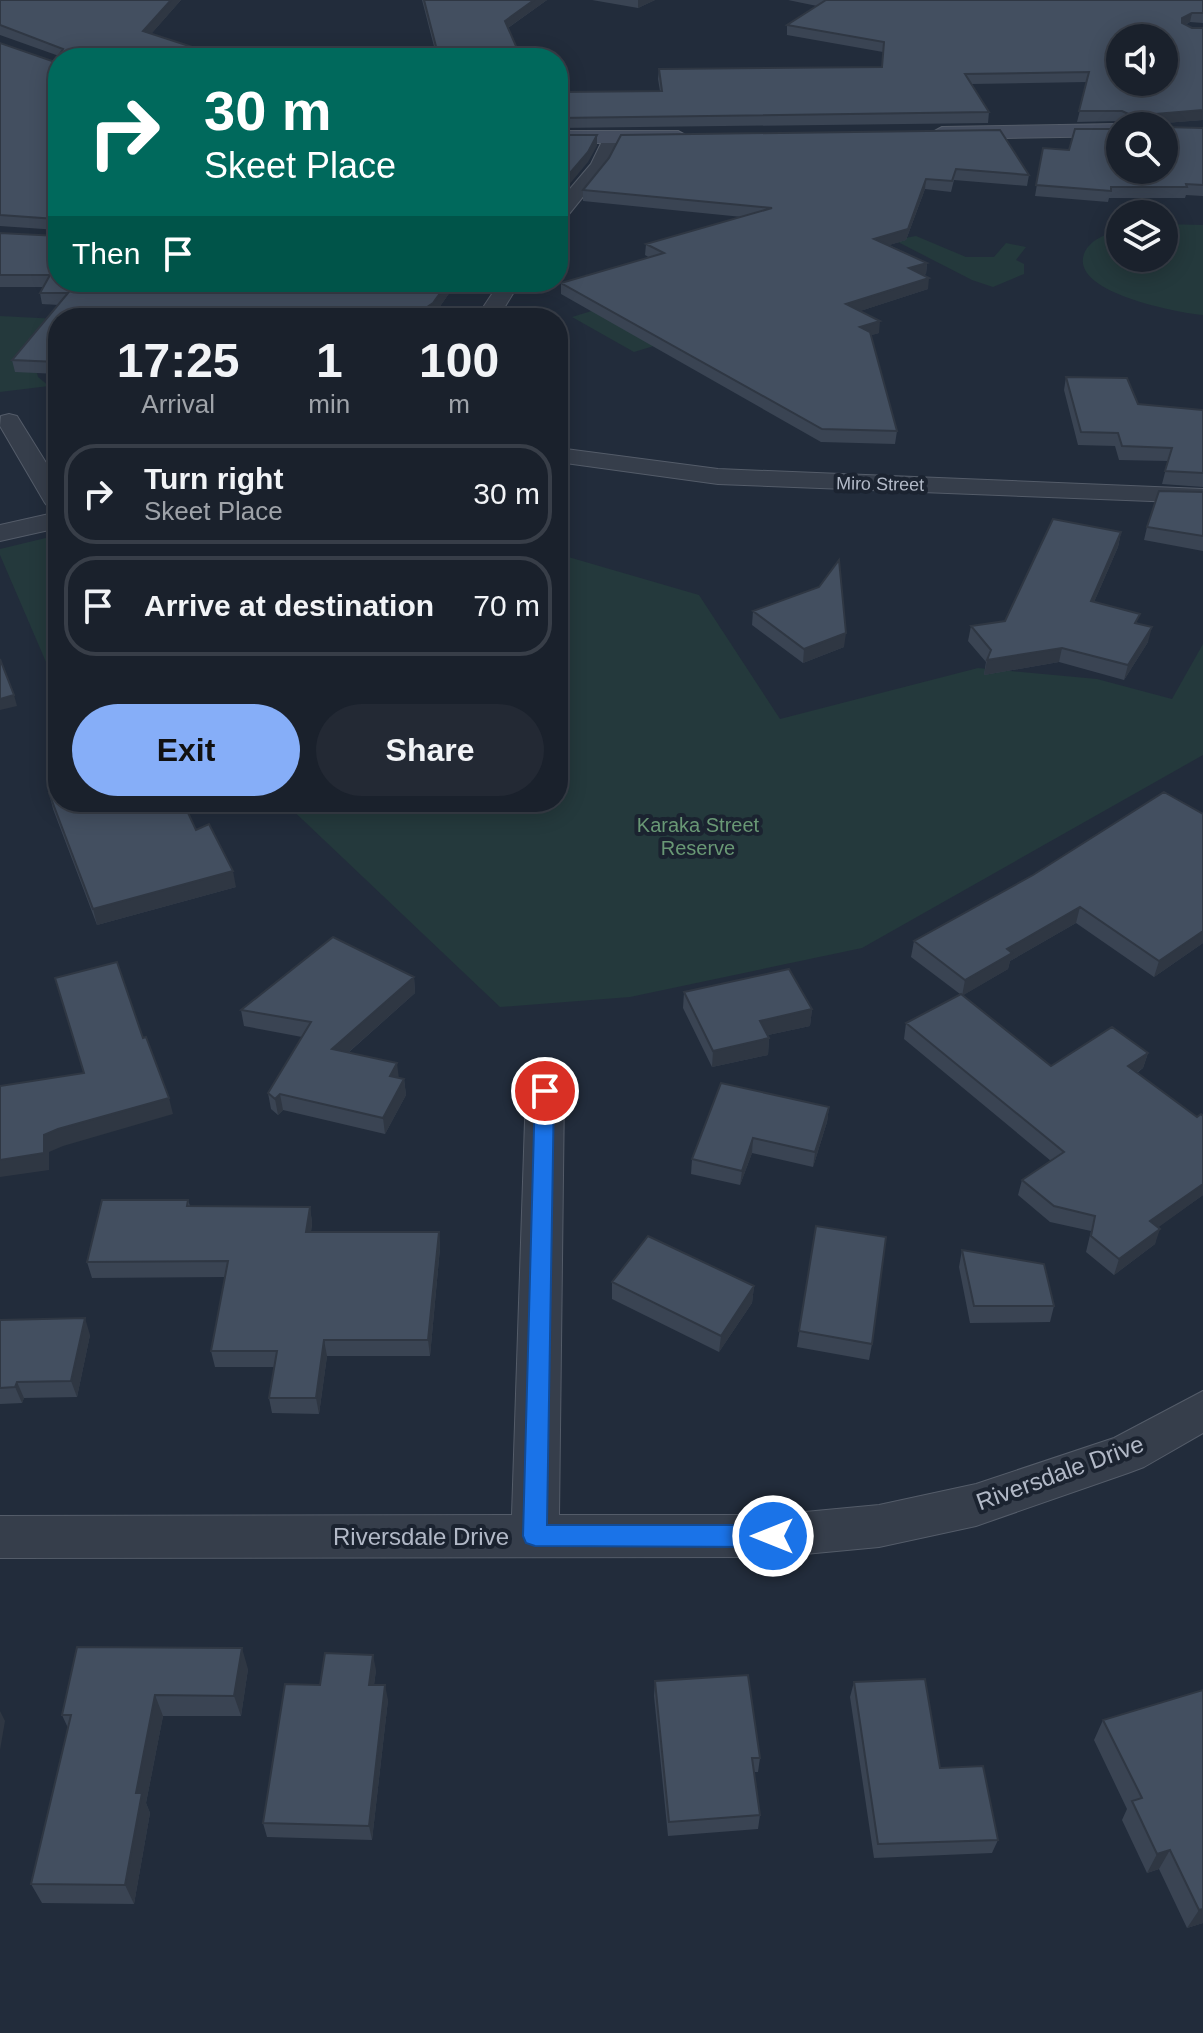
<!DOCTYPE html>
<style>
:root{--surface:#1a212c;--page:#232934;--text:#f1f3f6;--muted:#9fa3a9;--line:#383e48;--accent:#86aef8}
body{margin:0;font-family:Helvetica,sans-serif;background:var(--page);color:var(--text);height:100vh;display:flex;flex-direction:column;font-size:30px;white-space:nowrap}
*{box-sizing:border-box;margin:0}
p{font-size:26px;color:var(--muted)}
.icon{flex:none;width:44px;height:44px;fill:none;stroke:currentColor;stroke-width:2;stroke-linecap:round;stroke-linejoin:round}
.map{position:relative;flex:1;overflow:hidden}
.drawer{position:absolute;left:48px;top:308px;width:520px;height:504px;display:flex;flex-direction:column;background:var(--surface);border-radius:32px;box-shadow:0 4px 20px #0003,0 0 0 2px var(--line)}
.drawer>*{flex:none}
.banner{position:absolute;left:48px;top:48px;width:520px;height:244px;border-radius:32px;box-shadow:0 4px 20px #0003,0 0 0 2px var(--line);background:#00695c;color:#fff;overflow:hidden}
.buttons{position:absolute;left:1106px;top:24px;display:grid;gap:16px}
.buttons a{display:grid;place-items:center;width:72px;height:72px;border-radius:50%;background:var(--surface);box-shadow:0 4px 20px #0003,0 0 0 2px var(--line);font-size:40px}
.pin{position:absolute;display:grid;place-items:center;width:68px;height:68px;color:#fff;margin:-34px;border:4px solid #fff;border-radius:50%;box-shadow:0 2px 8px #0007}
.me{position:absolute;width:88px;margin:-44px;rotate:270deg;stroke-linejoin:round;filter:drop-shadow(0 0 6px #0008)}
.turn{display:flex;align-items:center;gap:28px;height:168px;padding:0 24px;font-size:36px}
.turn .icon{width:104px;height:104px;stroke-width:2.5}
.turn b{display:block;font-size:56px;line-height:68px}
.then{display:flex;align-items:center;height:76px;padding:0 24px;background:#0003;gap:16px;font-size:30px}
.eta{display:flex;justify-content:space-evenly;align-items:center;height:136px;text-align:center}
.eta b{font-size:48px;font-weight:600;line-height:56px}
.action{display:flex;gap:16px;margin-top:auto;padding:16px 24px}
.action a{flex:1;height:92px;border-radius:48px;background:var(--accent);color:#111;font-size:32px;font-weight:600;line-height:92px;text-align:center}
.action a+a{background:var(--page);color:var(--text)}
ul{padding:0;list-style:none}
li{display:flex;align-items:center;gap:24px;height:100px;margin:0 16px 12px;padding:0 8px;border:4px solid var(--line);border-radius:32px}
li div{flex:1}
li b{display:block;font-size:30px}
li em{font-style:normal}
.map>svg:first-child{display:block}
</style>
<div class="map">
<svg width="1203" height="2033" viewBox="0 0 1203 2033">
<rect width="100%" height="100%" fill="#222c3b"/>
<path fill="#24393c" d="M1164,224l39,1v90c-24,-2 -133,-22 -119,-61 6,-15 23,-20 36,-24v28h44z
M916,236l50,21h28l12,-14 20,4 -10,13 8,4v10l-31,13 -21,-7 -78,-40z
M624,301l63,35 -53,16 -62,-35z
M0,316l58,3 -25,38 5,20 11,9 -49,6z
M58,535v155l-58,-135v-6z
M558,554l141,41 81,124 198,-51 119,11 75,20 31,-55v111l-341,193 -232,49 -130,10 -216,-205h274z"/>
<g fill="none" stroke-linecap="round" stroke-linejoin="round">
<g stroke="#545c69" stroke-width="2">
<path id="street" d="M612,132l9,5 -14,30 -42,52 -7,2v-18l33,-39 15,-31z
M500,282h20l-22,36h-22z
M9,414l8,2 41,66v29l-9,-3 -4,-5 -45,-77 1,-10z
M558,448l160,21 485,20v14l-485,-19 -160,-22z
M58,512v16l-58,13v-16z
M545,1077l13,4 6,10 -5,424h214l106,-10 97,-21 138,-46 89,-47v42l-59,34 -16,6 -152,53 -97,21 -106,10 -773,1v-42l512,-1 14,-424 6,-10z"/>
</g>
<g stroke="#545c69" stroke-width="2">
<path id="secondary" d="M1120,124l8,2h-8v10l-178,3 -11,-6 11,-6z
M558,131h120l11,6 -11,6h-120z"/>
</g>
<use href="#street" fill="#363e4b" fill-rule="evenodd"/>
<use href="#secondary" fill="#444d5e" fill-rule="evenodd"/>
</g>
<path fill="#3a4453" d="M0,0h181l-30,34 -93,24v172l-58,-4v-183l55,19 4,-6 -59,-21z
M422,0h125l-39,28 11,25v5h-82z
M592,0h63l-17,8z
M788,0h415v23l-13,-1 -5,3 7,3h11v92l-39,3h-40l-4,-2 -43,1 10,-40 -116,2 18,28 -1,11 -430,5v-36l102,-1 -2,-12 1,-10 223,-2 1,-15 -96,-17v-10l30,-19z
M1164,128h39v68l-17,-1 -1,3h-76l-1,4 -73,-6 8,-48 26,2z
M621,135l408,40 -2,11 -73,-6 -3,12 -26,-3 -19,51 -17,5 38,18 -1,11 -2,1 4,14 -68,22 19,22 -8,2 26,96 -2,13 -74,-2 -260,-148v-11l89,-25 -5,-3 1,-11 96,-27 -159,-16v-11l26,-32z
M0,233l58,49h399l-23,33 -5,3h-371v56l-43,-2 -3,-12 47,-55 -17,-1 -2,-11 3,-6h-43z
M1066,377l72,27 65,6v77l-41,-3 6,-23 -49,-1 -4,-14 -37,-1 -14,-55z
M1203,492v59l-59,-11 3,-13z
M1121,532l-3,15 -24,55 44,21 10,19 -24,38 -65,-18 -75,13 2,-13 -18,-21 3,-15 34,-5z
M753,611l91,36 -41,16 -51,-38z
M49,793l147,37 40,57 -139,38 -44,-116z
M1203,814v129l-49,34 -78,-54 -66,38 -2,8 -45,26 88,71 97,-13 -5,15 -6,5 60,44 6,-1v79l-45,32 -3,17 -41,31 -28,-23 5,-21 -41,-9 -32,-27 4,-15 29,-19 -147,-122 2,-16 54,-29 -49,-37 3,-16z
M414,977l1,16 -67,60 51,25 5,1 2,16 -21,39 -102,-24 -5,5 -7,-6 -3,-16 34,-56 -58,-11 -3,-16z
M684,992l128,17 -2,17 -42,9 1,3 -1,17 -56,12 -29,-59z
M829,1107l-2,15 -14,45 -61,-14 -12,32 -49,-11 1,-15z
M188,1200l2,6 120,1 2,16 -1,9h128l1,16 -10,108h-103l-8,58 -47,-1 -3,-15 5,-31h-59l-4,-16 14,-74 -133,1 -5,-16z
M816,1226l56,118 -3,16 -72,-13z
M962,1250l92,56 -4,16 -80,1 -11,-56z
M612,1282l142,4 -2,17 -33,49 -107,-53z
M0,1320l90,15 -13,62 -53,1 -2,5 -22,1z
M248,1669l-7,47h-78l-17,87 4,10 -16,91 -92,-1 -11,-19 37,-156 -6,-13z
M376,1670l-2,15 14,15 -16,140 -105,-3 -4,-14 57,-138z
M655,1681l105,77 -2,14h-4l6,43 -2,14 -90,7 -14,-140z
M854,1682l86,86 58,72 -6,13 -118,5 -24,-161z
M1203,1690v233l-16,5 -28,-59 -12,4 -25,-53 5,-11 -33,-69 9,-20z"/>
<path fill="#2f3743" d="M171,0h10l-36,41 -2,-10z
M534,0h13l-42,30v-9z
M638,0h17l-17,8z
M1192,13l-2,9 -10,5 2,-9z
M519,53v5h-11z
M1203,110v10l-49,4 2,-10z
M597,135v11l-9,16 -30,36v-11z
M926,179l-1,10 -19,51 -33,10 1,-11z
M927,263l-1,11 -18,6 1,-12z
M929,278l-1,11 -83,27 1,-12z
M448,282h9l-23,33 -5,3h-18z
M880,321l-1,12 -20,6 1,-12z
M1121,532l-3,15 -30,69 3,-15z
M1152,627l-4,15 -24,38 4,-15z
M846,633l-2,14 -41,16 1,-14z
M1062,648l-3,14 -75,13 3,-15z
M14,695l3,11 -17,4v-11z
M233,871l3,16 -139,38 -4,-16z
M1080,907l-4,16 -66,38 -2,8 -46,27 3,-16 42,-31z
M1203,931v12l-49,34 5,-16z
M414,977l1,16 -81,72 -2,-16z
M812,1009l-2,17 -52,11 2,-16z
M769,1038l-1,17 -56,12 1,-16z
M1148,1053l-5,15 -20,13 5,-15z
M397,1063l2,16 -9,-3z
M404,1079l2,16 -21,39 -2,-16z
M280,1094l3,16 -5,5 -3,-16z
M169,1098l4,16 -110,32 -14,6v18l-49,7v-17l44,-25 14,-6z
M829,1107l-2,15 -14,45 2,-15z
M753,1138l-1,15 -12,32 2,-14z
M1203,1184v11l-58,42 5,-16z
M310,1207l2,16 -3,25 -3,-16z
M1160,1229l-5,15 -41,31 5,-16z
M439,1232l1,16 -10,108 -2,-16z
M754,1286l-2,17 -33,49 2,-16z
M85,1318l5,17 -13,62 -6,-16z
M324,1340l3,16 -8,58 -3,-16z
M17,1382l7,16 -2,5 -7,-16z
M242,1648l6,21 -7,47 -7,-20z
M373,1655l3,15 -4,29 -3,-14z
M385,1685l3,15 -16,140 -3,-14z
M155,1695l8,21 -17,87 4,10 -16,91 -9,-19 11,-92z
M0,1711l5,10 -5,29z
M1170,1850l-11,19 -12,4 10,-19z
M1203,1909v14l-16,5 12,-18z"/>
<path fill="#434f60" stroke="#2f3743" stroke-width="2" fill-rule="evenodd" d="M0,0h171l-28,31 83,27h-168v163l-2,-2 -56,-4v-172l55,19 8,-13 -63,-24z
M424,0h110l-29,21 14,32 -11,5h-69z
M826,0h377v13h-11l-10,5v5l10,5h11v82l-47,4v4l7,1 1,7h-41l2,-7 8,-3 -11,-5h-43l10,-39 -124,2 24,38 -431,6v-26l104,-1 -3,-22 223,-2 2,-25 -97,-17zM1120,38h44v44h-44z
M1164,127l39,1v57l-17,-1 1,3h-76v4l-75,-6 7,-37 26,2 6,-21h45v41h44z
M1000,130l29,45 -73,-6 -4,12 -26,-2 -18,50 -34,10 53,24 -18,5 20,10 -83,26 34,17 -20,6 10,5 27,99 -75,-2 -261,-146 103,-30 -18,-9 126,-36 -189,-18 26,-32 12,-23z
M558,135h39l-9,17 -30,35z
M58,231v51h390l-15,21 -22,15h-353v44l-46,-2 56,-67h-28l10,-18h-50v-42l58,3z
M1066,377l61,1 11,26 65,6v63l-38,-2 7,-23 -50,-2 -4,-13 -37,-1z
M1159,491l44,1v44l-56,-9z
M1053,519l68,13 -30,69 49,13 -5,9 17,4 -24,38 -66,-17 -75,12 4,-10 -20,-24 34,-5z
M839,560l7,73 -42,16 -51,-38 66,-24z
M0,659l14,36 -14,4z
M58,791v11h125l13,28 13,-6 24,47 -140,38 -44,-116z
M1164,792l39,22v117l-44,30 -79,-54 -73,42 5,4 -47,27 -51,-39 119,-66z
M333,937l81,40 -82,72 65,14 -7,13 14,3 -21,39 -103,-24 -5,5 -7,-6 43,-71 -70,-12z
M117,962l26,76 3,-1 23,61 -111,31 -14,6v18l-44,7v-74l84,-13 -29,-95z
M789,969l23,40 -52,12 9,17 -56,13 -29,-59z
M961,994l90,72 61,-39 36,26 -20,13 69,51 4,-3 2,2v68l-53,37 10,8 -41,30 -28,-23 4,-20 -41,-10 -32,-26 42,-28 -158,-129z
M721,1083l108,24 -14,45 -62,-14 -11,33 -50,-12z
M102,1200h86l-1,6 123,1 -4,25h133l-11,108h-104l-8,58h-47l8,-47h-66l17,-90 -141,1z
M816,1226l70,11 -14,107 -73,-13z
M648,1236l106,50 -33,50 -109,-54z
M962,1250l82,14 10,42h-80z
M85,1318l-14,63 -54,1 -2,5 -15,1v-68z
M77,1647l165,1 -8,48 -79,-1 -19,98h6l-17,92 -94,-1 40,-169h-9z
M325,1653l48,2 -4,30h16l-16,141 -106,-3 22,-139 35,1z
M748,1675l12,83h-8l8,57 -91,7 -14,-141z
M925,1679l15,89 43,-2 15,74 -120,4 -24,-162z
M1203,1690v219l-4,1 -29,-60 -13,4 -25,-53 10,-3 -39,-78z"/>
<path fill="#1a73e8" stroke="#114b97" stroke-width="2" d="M545,1084l9,7 -7,434h226l8,4 4,7 -4,8 -8,3 -238,-1 -9,-3 -3,-7 12,-445z"/>
<g text-anchor="middle" stroke-width="8" stroke-linejoin="round" paint-order="stroke">
<g font-size="18" fill="#b2b9c7" stroke="#1b2330">
<text transform="translate(880 484) rotate(1)" y="6">Miro Street</text>
</g>
<g font-size="20" fill="#699875" stroke="#1b2330">
<text x="698" y="832">Karaka Street<tspan x="698" dy="23">Reserve</tspan></text>
</g>
<g font-size="24" fill="#b2b9c7" stroke="#1b2330">
<text transform="translate(1060 1473) rotate(-20)" y="8">Riversdale Drive</text>
<text x="421" y="1545">Riversdale Drive</text>
</g>
</g>
</svg>
<div class="buttons">
<a><svg class="icon" aria-label="sound" viewBox="0 0 24 24"><path d="M4 9h4l5-4v14l-5-4H4zM17 9q2 3 0 6"/></svg></a>
<a><svg class="icon" aria-label="search" viewBox="0 0 24 24"><circle cx="10" cy="10" r="6"/><path d="M15 15l6 6"/></svg></a>
<a><svg class="icon" aria-label="layers" viewBox="0 0 24 24"><path d="M12 4l9 5-9 5-9-5zM3 14l9 5 9-5"/></svg></a>
</div>
<div class="pin" style="left:545px;top:1091px;background:#d93025"><svg class="icon" aria-label="arrive" viewBox="0 0 24 24"><path d="M6 21V4h12l-3 4 3 4H6"/></svg></div>
<svg class="me" style="left:773px;top:1536px" viewBox="-20 -20 40 40"><circle r="17" fill="#1a73e8" stroke="#fff" stroke-width="3"/><path d="M0-11L8 9 0 5-8 9z" fill="#fff"/></svg>
<div class="banner">
<div class="turn"><svg class="icon" aria-label="right" viewBox="0 0 24 24"><path d="M7 20v-9h11M14 6l5 5-5 5"/></svg><div><b>30 m</b>Skeet Place</div></div>
<div class="then">Then<svg class="icon" aria-label="arrive" viewBox="0 0 24 24"><path d="M6 21V4h12l-3 4 3 4H6"/></svg></div>
</div>
<section class="drawer">
<div class="eta">
<div><b>17:25</b><p>Arrival</p></div>
<div><b>1</b><p>min</p></div>
<div><b>100</b><p>m</p></div>
</div>
<ul>
<li><svg class="icon" aria-label="right" viewBox="0 0 24 24"><path d="M7 20v-9h11M14 6l5 5-5 5"/></svg><div><b>Turn right</b><p>Skeet Place</p></div><em>30 m</em></li>
<li><svg class="icon" aria-label="arrive" viewBox="0 0 24 24"><path d="M6 21V4h12l-3 4 3 4H6"/></svg><div><b>Arrive at destination</b></div><em>70 m</em></li>
</ul>
<div class="action"><a>Exit</a><a>Share</a></div>
</section>
</div>
